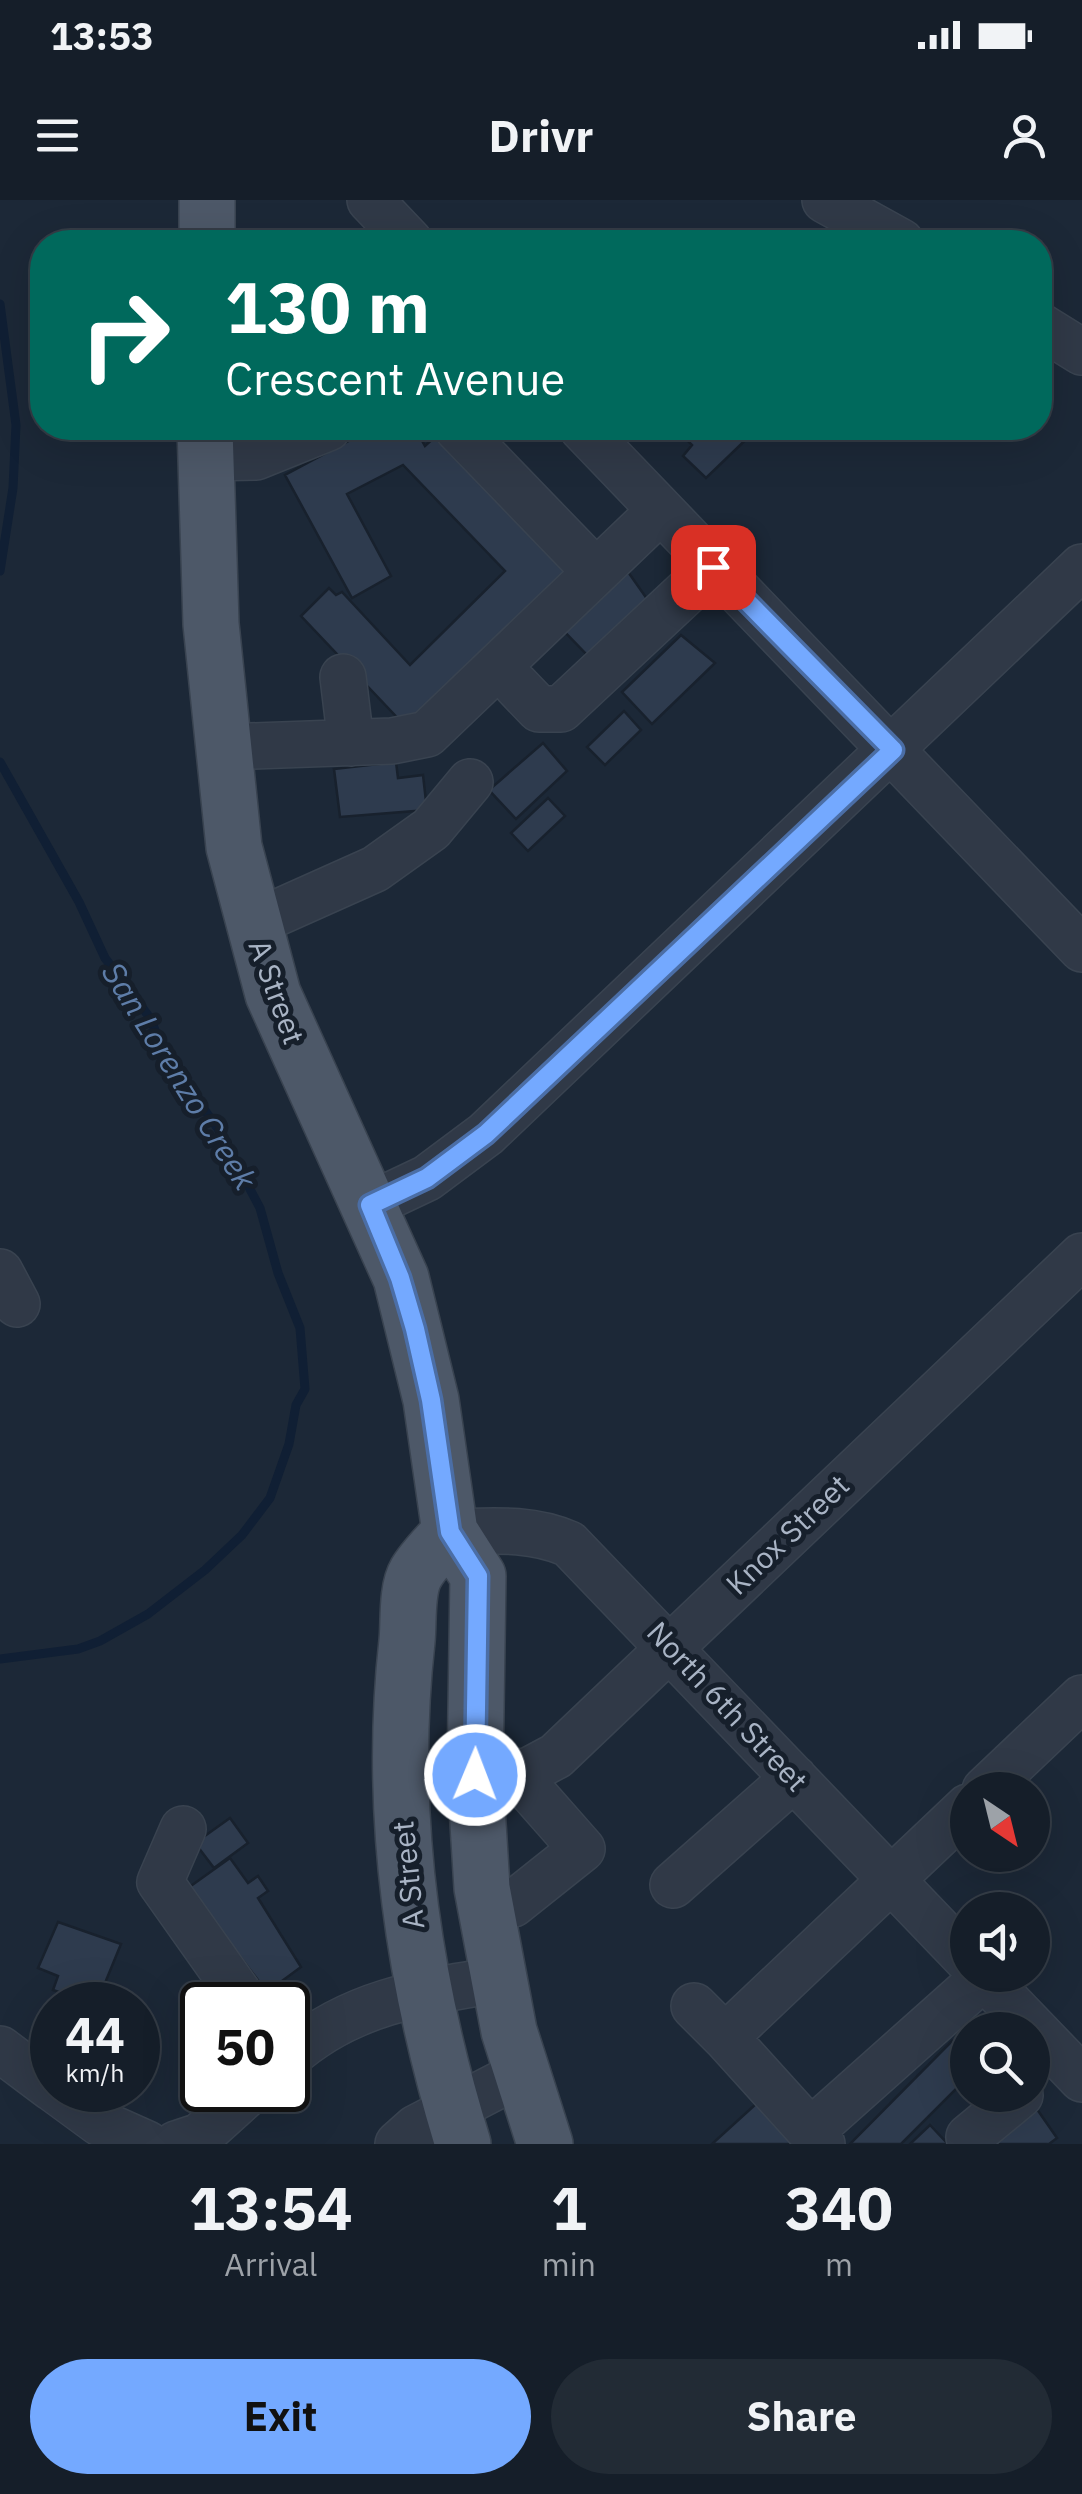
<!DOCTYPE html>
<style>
:root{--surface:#151e29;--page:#222b35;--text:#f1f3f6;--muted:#9da2a8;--line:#343c46;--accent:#74a9ff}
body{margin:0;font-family:"IBM Plex Sans",sans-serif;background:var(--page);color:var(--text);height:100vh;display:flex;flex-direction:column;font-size:38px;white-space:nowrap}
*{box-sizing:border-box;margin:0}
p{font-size:32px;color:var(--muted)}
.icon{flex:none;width:55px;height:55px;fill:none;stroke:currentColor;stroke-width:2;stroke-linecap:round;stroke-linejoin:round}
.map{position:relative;height:1944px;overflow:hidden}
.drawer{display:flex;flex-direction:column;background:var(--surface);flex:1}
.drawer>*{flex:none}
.banner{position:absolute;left:30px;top:30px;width:1022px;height:210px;border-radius:40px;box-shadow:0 10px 40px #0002,0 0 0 2px var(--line);background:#00695c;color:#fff;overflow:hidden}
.needle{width:65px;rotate:145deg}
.buttons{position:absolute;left:950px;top:1572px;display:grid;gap:20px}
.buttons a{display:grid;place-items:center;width:100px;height:100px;border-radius:50%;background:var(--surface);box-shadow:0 10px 40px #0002,0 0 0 2px var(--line);font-size:50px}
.speed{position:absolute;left:30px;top:1782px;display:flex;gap:20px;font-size:50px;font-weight:700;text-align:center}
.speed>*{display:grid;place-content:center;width:130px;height:130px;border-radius:50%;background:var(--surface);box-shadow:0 10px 40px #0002,0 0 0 2px var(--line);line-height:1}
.speed small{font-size:25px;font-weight:400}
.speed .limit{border:5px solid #111;border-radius:15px;background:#fff;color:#111}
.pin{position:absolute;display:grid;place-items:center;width:85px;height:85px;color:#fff;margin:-42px;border-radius:20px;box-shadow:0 5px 15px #0006}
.me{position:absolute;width:110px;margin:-55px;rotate:1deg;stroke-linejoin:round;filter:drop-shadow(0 0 8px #0008)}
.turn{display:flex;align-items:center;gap:35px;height:210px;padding:0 30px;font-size:45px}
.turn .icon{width:130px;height:130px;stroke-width:2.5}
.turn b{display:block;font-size:70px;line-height:85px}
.eta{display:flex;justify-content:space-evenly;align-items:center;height:170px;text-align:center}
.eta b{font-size:60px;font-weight:700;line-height:70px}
.button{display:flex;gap:20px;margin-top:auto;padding:20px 30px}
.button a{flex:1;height:115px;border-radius:60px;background:var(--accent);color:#111;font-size:40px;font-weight:700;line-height:115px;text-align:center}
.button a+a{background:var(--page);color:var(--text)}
.status{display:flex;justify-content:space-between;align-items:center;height:70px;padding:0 50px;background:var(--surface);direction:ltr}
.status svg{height:28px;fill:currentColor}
header{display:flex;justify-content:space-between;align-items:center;height:130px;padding:0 30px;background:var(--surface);font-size:45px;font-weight:700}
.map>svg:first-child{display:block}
</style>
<div class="status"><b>13:53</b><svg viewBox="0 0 49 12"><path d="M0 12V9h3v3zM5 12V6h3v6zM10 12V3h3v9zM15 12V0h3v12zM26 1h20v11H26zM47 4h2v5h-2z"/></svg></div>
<header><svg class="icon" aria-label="menu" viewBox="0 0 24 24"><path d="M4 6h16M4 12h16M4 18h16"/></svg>Drivr<svg class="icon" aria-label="person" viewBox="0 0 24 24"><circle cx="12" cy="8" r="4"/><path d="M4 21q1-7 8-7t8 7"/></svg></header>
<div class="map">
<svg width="1082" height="1944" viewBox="0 0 1082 1944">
<rect width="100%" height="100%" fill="#1c2837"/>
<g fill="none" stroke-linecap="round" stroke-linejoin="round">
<path stroke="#101f34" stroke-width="9" d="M0,104l16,121 -3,63 -13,83
M0,562l79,140 26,56 45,60 14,34 54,77 42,79 18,65 22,55 5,61 -9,16 -7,39 -19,54 -28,37 -37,35 -57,44 -48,27 -22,8 -78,10"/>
</g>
<path fill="#2e3b4e" stroke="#18212d" stroke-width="2.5" d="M373,228h42l10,18 13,-12 133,141 -162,155 -108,-114 28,-28 7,7 6,-3 68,73 95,-94 -102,-106 -56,29 44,82 -39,22 -67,-123z
M758,228l-52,50 -23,-22 9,-11 -16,-16z
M626,369l26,37 -59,55 -31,-32z
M681,435l34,28 -63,61 -30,-32z
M624,511l17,19 -36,35 -18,-18z
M543,543l24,28 -51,48 -27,-29z
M396,562l2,16 25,-3 4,35 -87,7 -6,-48z
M548,598l17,18 -37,35 -17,-18z
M230,1618l18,25 -34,25 -19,-25z
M230,1658l18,25 10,-7 10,15 -10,7 43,69 -34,25 -79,-104z
M58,1722l63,22 -25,61h-39l5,-12 -9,-3 5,-14 -20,-8z
M952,1841l16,16v20l-67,67h-51z
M1032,1902l25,36 -8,6h-59z
M757,1903l40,41h-85z
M930,1925l18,19h-38z"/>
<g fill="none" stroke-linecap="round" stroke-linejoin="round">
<g stroke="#394350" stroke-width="48">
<path id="minor" d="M370,0l40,42
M825,0l76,42
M1040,126l42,26
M457,228l139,144
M582,228l500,521
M205,258l51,-1 72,-29
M343,477l8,66
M516,485l23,24h22l152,-142
M223,547l169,-6 35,-7 233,-223
M252,724l123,-55 56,-40 39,-47
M370,1005l57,-27 59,-44 596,-567
M0,1072l17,32
M450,1332c41,-1 80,-5 119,12l399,416
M475,1575l53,-4 28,-15 526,-500
M985,1590l97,-92
M183,1629l-23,53 87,123
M673,1685l121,-107
M483,1699l30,5 69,-55 -67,-76
M982,1775l100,104
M694,1806l31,31
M0,1849l52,39
M288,1857c60,-54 132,-65 210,-77
M55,1890l45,33 47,21
M811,1931l173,-154
M176,1944l24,-8 51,-46
M398,1944l18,-16 106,-55
M822,1944l-97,-107 243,-230
M973,1944l-4,-7 51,-42"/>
</g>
<g stroke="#394350" stroke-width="58">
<path id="major" d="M207,42v-42
M205,228l6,196 23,223 39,147 128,284 30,122 19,132 28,44 -3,199 7,113 27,143 36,113
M450,1332c-11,13 -26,27 -34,41 -10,17 -7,49 -9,68 -19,169 6,341 56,503"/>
</g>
<use href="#minor" stroke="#303947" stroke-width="45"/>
<use href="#major" stroke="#4d5868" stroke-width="55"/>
</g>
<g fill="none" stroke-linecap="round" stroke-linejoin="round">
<g stroke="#4b6ea6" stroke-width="25">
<path id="route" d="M475,1575l3,-199 -28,-44 -19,-132 -16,-71 -15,-51 -30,-73 57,-27 59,-44 407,-384 -180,-183"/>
</g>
<use href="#route" stroke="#74a9ff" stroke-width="18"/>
</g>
<g text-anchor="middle" stroke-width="10" stroke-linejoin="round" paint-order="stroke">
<g font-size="30" fill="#a9b4c5" stroke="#161f2b">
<text transform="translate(276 792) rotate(70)" y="10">A Street</text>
<text transform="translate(788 1335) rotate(-44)" y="10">Knox Street</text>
<text transform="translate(727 1507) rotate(47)" y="10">North 6th Street</text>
<text transform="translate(409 1675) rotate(-96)" y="10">A Street</text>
</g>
<g font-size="32" font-style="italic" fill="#5e7da8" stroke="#161f2b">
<text transform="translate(179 876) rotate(58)" y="11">San Lorenzo Creek</text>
</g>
</g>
</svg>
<div class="buttons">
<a><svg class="needle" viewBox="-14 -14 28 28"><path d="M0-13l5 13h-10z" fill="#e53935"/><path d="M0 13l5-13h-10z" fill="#9da2a8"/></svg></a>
<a><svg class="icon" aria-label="sound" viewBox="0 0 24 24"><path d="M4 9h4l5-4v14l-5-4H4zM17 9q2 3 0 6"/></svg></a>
<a><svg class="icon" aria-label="search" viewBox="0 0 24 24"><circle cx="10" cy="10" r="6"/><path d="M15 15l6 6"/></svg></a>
</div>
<div class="speed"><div>44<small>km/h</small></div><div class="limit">50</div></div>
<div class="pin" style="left:713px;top:367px;background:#d93025"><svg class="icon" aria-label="arrive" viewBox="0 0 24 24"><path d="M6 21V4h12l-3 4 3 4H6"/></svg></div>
<svg class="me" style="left:475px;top:1575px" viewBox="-20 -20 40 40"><circle r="17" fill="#74a9ff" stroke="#fff" stroke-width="3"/><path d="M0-11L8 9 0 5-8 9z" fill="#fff"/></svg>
<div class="banner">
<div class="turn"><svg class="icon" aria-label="right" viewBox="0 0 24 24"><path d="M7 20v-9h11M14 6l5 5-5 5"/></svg><div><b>130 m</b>Crescent Avenue</div></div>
</div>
</div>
<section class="drawer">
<div class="eta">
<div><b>13:54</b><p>Arrival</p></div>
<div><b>1</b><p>min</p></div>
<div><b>340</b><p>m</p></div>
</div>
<div class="button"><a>Exit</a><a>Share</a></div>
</section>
